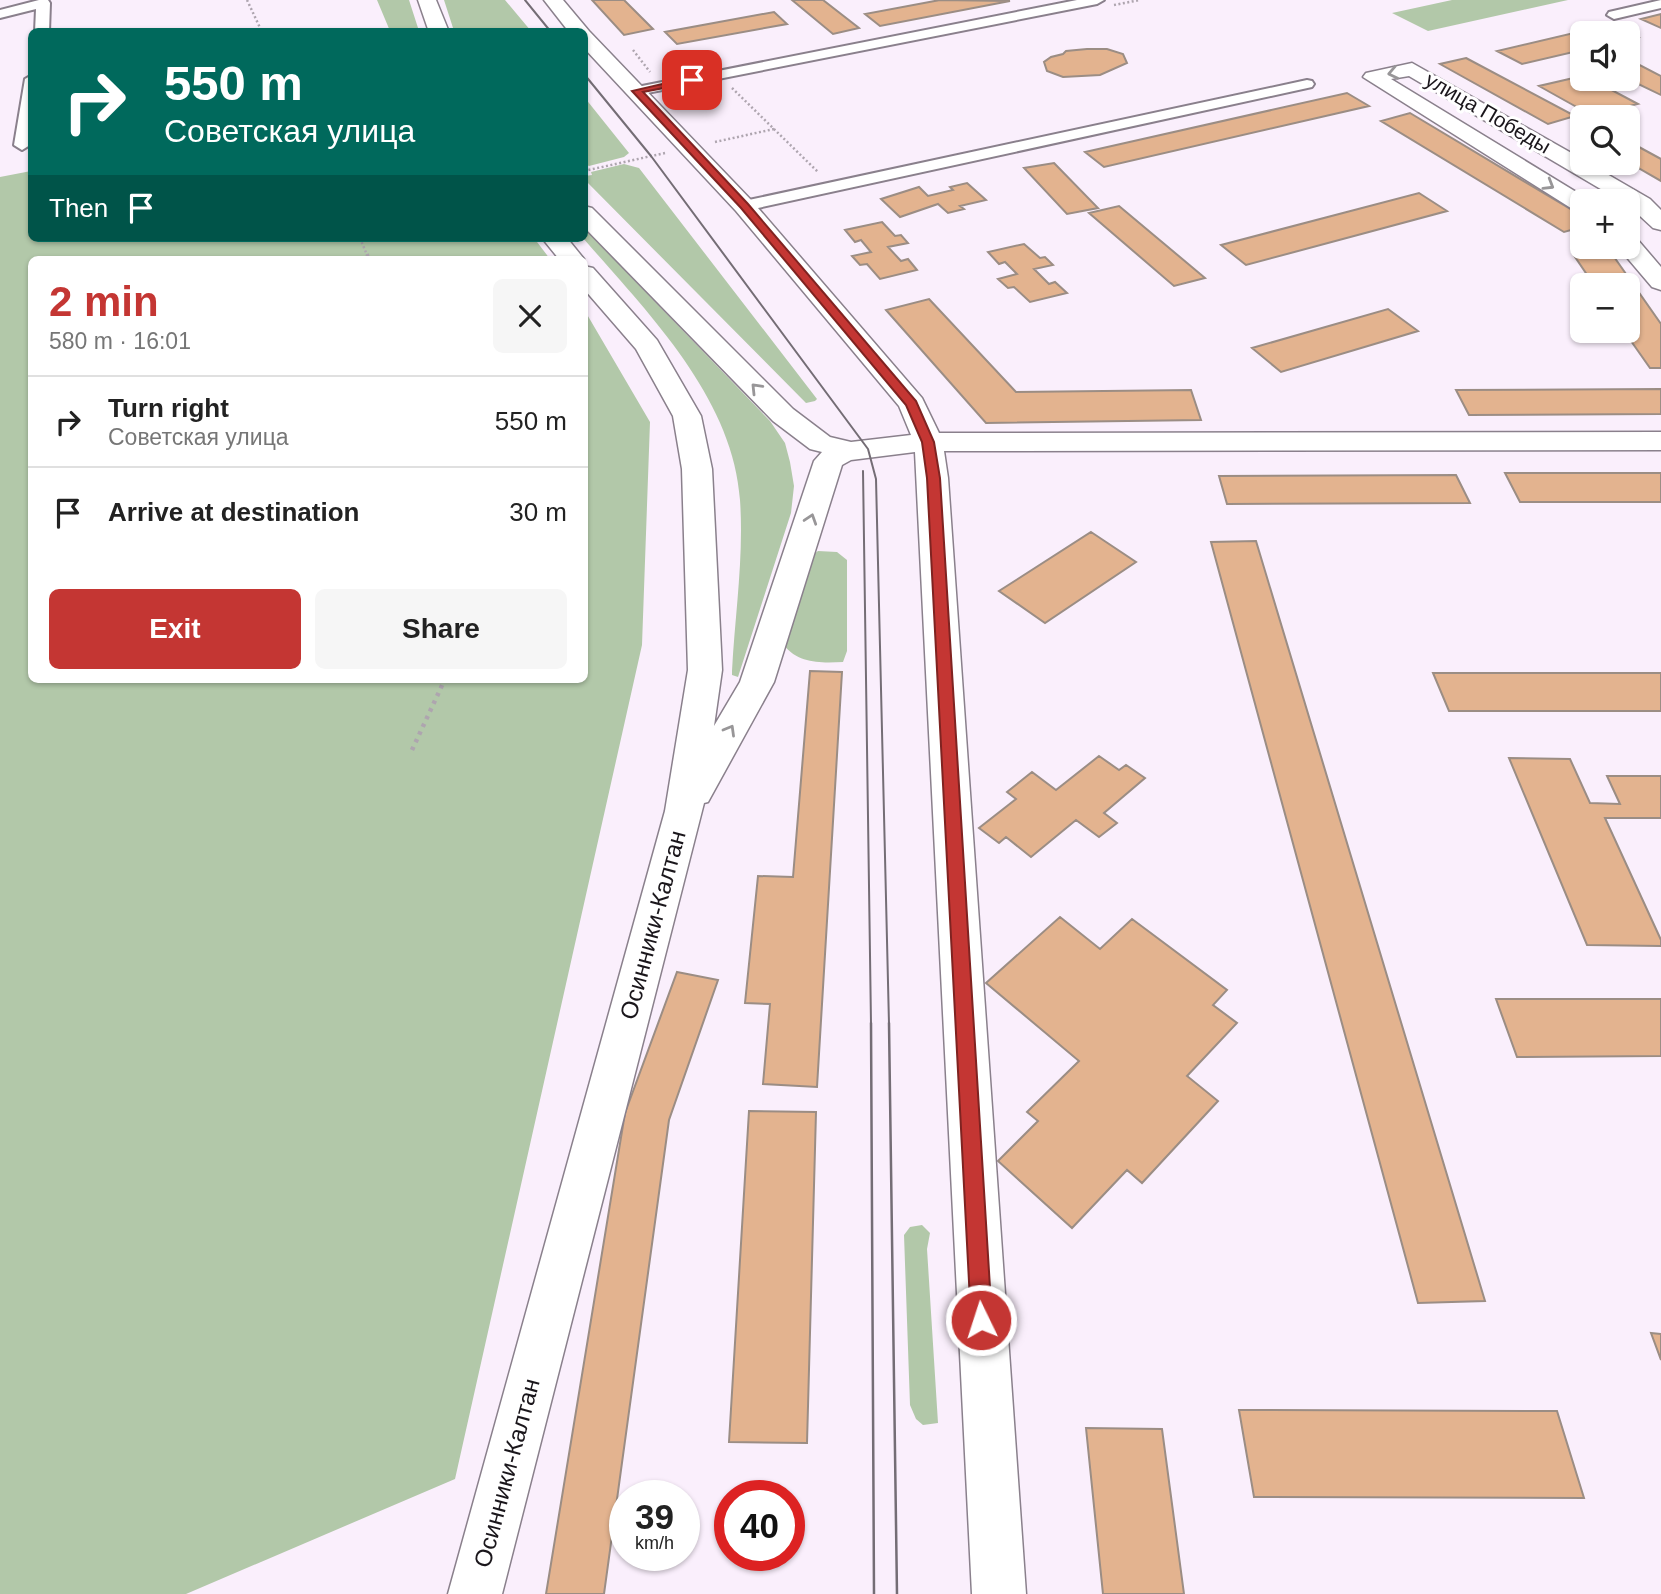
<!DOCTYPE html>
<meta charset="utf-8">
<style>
:root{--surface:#fff;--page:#f6f6f6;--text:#222;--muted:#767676;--line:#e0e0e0;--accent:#c43633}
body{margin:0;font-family:Helvetica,sans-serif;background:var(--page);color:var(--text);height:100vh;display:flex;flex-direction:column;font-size:26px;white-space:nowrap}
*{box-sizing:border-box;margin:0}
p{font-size:23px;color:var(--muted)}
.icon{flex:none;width:38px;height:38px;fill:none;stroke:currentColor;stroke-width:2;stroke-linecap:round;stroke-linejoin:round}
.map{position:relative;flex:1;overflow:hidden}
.details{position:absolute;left:28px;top:256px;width:560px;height:427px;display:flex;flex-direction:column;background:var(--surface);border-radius:10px;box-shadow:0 2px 5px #0004}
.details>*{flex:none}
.top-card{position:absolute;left:28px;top:28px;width:560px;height:214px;border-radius:10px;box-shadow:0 2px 5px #0004;background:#00695c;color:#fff;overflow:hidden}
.fabs{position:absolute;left:1570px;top:21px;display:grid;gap:14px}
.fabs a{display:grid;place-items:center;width:70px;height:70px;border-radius:10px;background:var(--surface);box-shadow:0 2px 5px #0004;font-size:35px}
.speed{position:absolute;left:609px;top:1480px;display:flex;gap:14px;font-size:35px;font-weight:700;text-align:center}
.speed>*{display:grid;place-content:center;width:91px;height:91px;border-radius:50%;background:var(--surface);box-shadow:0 2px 5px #0004;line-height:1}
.speed small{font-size:18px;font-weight:400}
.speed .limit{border:10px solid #d22;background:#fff;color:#111}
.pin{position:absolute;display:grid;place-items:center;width:60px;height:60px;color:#fff;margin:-30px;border-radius:14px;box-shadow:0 4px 10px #0006}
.me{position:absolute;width:77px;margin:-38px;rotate:356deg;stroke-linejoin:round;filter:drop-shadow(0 0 5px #0008)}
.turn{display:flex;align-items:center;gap:24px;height:147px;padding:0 21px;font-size:32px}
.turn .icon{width:91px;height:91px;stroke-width:2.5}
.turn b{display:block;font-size:49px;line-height:60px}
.then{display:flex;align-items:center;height:66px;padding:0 21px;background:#0003;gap:14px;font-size:26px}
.round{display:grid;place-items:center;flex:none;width:74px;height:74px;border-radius:10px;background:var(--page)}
.summary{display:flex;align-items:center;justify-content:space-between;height:119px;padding:0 21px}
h1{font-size:42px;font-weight:700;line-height:52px;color:var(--accent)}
.action{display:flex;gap:14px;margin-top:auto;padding:14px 21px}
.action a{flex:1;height:80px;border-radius:10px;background:var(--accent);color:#fff;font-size:28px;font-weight:700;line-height:80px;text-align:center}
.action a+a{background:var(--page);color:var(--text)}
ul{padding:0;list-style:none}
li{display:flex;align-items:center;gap:21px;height:91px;padding:0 21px;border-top:2px solid var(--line)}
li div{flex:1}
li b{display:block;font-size:26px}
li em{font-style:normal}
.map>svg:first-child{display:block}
</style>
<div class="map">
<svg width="1661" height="1594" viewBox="0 0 1661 1594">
<rect width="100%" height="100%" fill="#faeffc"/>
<path fill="#b2c8a9" d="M377,0h32l10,31h-29z
M444,0h61l26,31h-77z
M1452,0h116l-140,31 -36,-18z
M585,98l44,55 -5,4 -35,9 -4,-2z
M624,164l15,4 178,231 -2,2 -9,2 -221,-223v-4l7,-1 -1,-3z
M31,171l1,67h502l16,21h-518v420h552l1,-368 65,111 -8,223 -187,834 -269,115h-186v-1417z
M585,229l185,192 15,22 5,19 4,24 -3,27 -53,164 -6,-2v-4c3,-57 12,-114 8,-171 -7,-103 -93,-188 -157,-262z
M818,551l19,1 10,8v91l-4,11c-21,1 -45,2 -59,-17l19,-83z
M922,1225l8,8 -3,16 11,174 -15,2 -7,-6 -6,-14 -6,-170 6,-8z"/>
<path fill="#e3b38f" stroke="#9b8d84" stroke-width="2" d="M592,0h32l29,29 -29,6z
M792,0h31l36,28 -26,6z
M940,0l70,1 -130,25 -15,-12z
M774,12l13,12 -110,20 -12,-12z
M1661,14v14l-20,-9z
M1612,24l26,13 -10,2v-6h-46v17l-60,14 -25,-13z
M1087,49h20l16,5 4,9 -27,12 -37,2 -16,-6 -3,-9 7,-5 12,-3 3,-3z
M1466,58l109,58 -27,8 -108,-60z
M1628,59l33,17v19l-33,-16z
M1582,76v3h9l47,25 -47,11 -52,-29z
M1347,93l22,13 -265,61 -19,-15z
M1410,113l172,103v11l-18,5 -183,-111z
M1628,141l33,18v22l-33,-19z
M1054,163l44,45 -31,6 -43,-46z
M967,183l19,17 -26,6 4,3 -16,4 -10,-9 -38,13 -19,-18 38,-12 9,9 25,-6 -3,-3z
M1419,193l28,18 -201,54 -25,-20z
M1119,206l86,72 -31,8 -85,-73z
M882,222l13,14 6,-1 7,8 -20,4 13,14 7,-2 9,11 -37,9 -13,-15 -7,1 -8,-9 19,-4 -10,-12 -6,2 -10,-12z
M1024,244l16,14 5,-1 8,8 -19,4 15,15 6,-2 12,11 -37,9 -16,-15 -6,1 -10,-9 19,-5 -12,-12 -6,2 -11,-12z
M1573,254h39l49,70v44h-11l-26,-37h4v-46h-34z
M929,299l87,93 175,-2 10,30 -215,3 -100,-113z
M1388,309l30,22 -137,41 -29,-24z
M1661,389v25l-192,1 -13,-25z
M1505,473h156v29h-141z
M1456,475l14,28 -243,1 -8,-28z
M1091,532l45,30 -91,61 -46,-32z
M1256,541l229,760 -67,2 -207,-761z
M810,671l32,1 -25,415 -54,-3 7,-80 -25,-1 13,-127 35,1z
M1433,673h228v38h-212z
M1099,756l20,14 7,-5 19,13 -41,35 13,10 -18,14 -23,-17 -45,37 -25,-20 -7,6 -20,-15 37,-29 -9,-7 25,-20 24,18z
M1509,758l61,1 20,44 30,1 -13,-28h54v42h-56l56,122v6l-74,-1z
M1060,917l40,32 32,-30 95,71 -14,15 24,18 -50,53 31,25 -76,82 -15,-13 -55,58 -74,-67 40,-40 -11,-9 52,-51 -93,-78z
M677,972l41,8 -49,140 -65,474h-58l79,-481z
M1496,999h165v57l-144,1z
M749,1111l67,1 -9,331 -78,-1z
M1651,1333l10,1v26z
M1239,1410l318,1 27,87 -330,-1z
M1086,1428l76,1 22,165h-81z"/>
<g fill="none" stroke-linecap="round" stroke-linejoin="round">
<g stroke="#8a808c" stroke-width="4">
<path id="street" d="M39,0h9l2,3 -1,29h-14l1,-23 -36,9v-8z
M1077,0h27l-7,4 -460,91 -7,-4 7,-4z
M1661,0v8l-47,11 -7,-4 2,-3z
M32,75l-2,70 -8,5 -8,-5 11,-66z
M1307,80l5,1 2,3 -2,3 -568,124 -8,-5 8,-5z"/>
</g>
<g stroke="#8a808c" stroke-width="3">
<path id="secondary" d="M418,0h18l13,32h-20z
M544,0h19l26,31 163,170 170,197 17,35 722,-1v18l-717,1 4,27 78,1116h-54l-57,-1142 -64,8 -9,5 -68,217 -66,120 -4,1 -202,791h-54l217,-783 23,-141 -6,-201 -9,-53 -37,-67 -52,-60v-23l9,2 64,72 44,76 11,53 10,201 -8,56 26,-44 74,-221 8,-9 -12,-3 -37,-28 -189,-194v-21l8,2 201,201 37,28 21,5 60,-7 -12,-29 -163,-195 -152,-163v-16h-15z
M1412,63l170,96v4h6l62,36 11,11v20l-8,-2 -25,-23v-4h-7l-212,-125 -18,3 200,122h-9v11l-8,-2 -211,-133 3,-4z
M1628,237l9,2 24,28v23l-9,-3 -34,-40h10z
M542,238h25l17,21h-25z"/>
</g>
<path stroke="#aea5af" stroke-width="2.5" stroke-dasharray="2 2.5" stroke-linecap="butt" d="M247,0l15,32
M1114,5l26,-5
M633,50l17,22
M732,88l86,84
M715,142l59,-13
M584,171l81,-18
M360,238l7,17"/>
<path stroke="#aea5af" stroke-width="3.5" stroke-dasharray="2.5 4.5" stroke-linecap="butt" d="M367,254l2,5"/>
<path stroke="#aea5af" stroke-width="4.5" stroke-dasharray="3.5 5" stroke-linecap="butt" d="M412,750l33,-71"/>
<use href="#street" fill="#fff" fill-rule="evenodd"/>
<use href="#secondary" fill="#fff" fill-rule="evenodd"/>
<path stroke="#746d75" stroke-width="2" d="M525,0l26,32
M584,74l67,82 217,293 8,30 13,545
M863,471l8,553"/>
<path stroke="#746d75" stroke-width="2.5" d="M871,1023l3,571
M889,1023l8,571"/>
</g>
<defs><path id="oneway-chevron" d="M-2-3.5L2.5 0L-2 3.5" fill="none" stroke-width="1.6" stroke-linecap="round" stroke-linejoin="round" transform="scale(1.75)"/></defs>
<g stroke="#989698">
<use href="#oneway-chevron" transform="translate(1393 73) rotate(168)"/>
<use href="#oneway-chevron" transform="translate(1549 185) rotate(31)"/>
<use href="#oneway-chevron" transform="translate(756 388) rotate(-134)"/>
<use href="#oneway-chevron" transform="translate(811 519) rotate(-72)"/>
<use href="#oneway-chevron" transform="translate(730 730) rotate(-60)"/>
</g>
<path fill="#c43633" stroke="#7f2321" stroke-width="2" d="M692,77l4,3 -1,2 -52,10 105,112 168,197 18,41 6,36 52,842 -3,7 -8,4 -7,-4 -3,-7 -44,-842 -5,-36 -16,-37 -165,-197 -109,-117z"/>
<g text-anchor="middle" stroke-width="6" stroke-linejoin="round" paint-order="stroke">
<g font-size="21" fill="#1a161b" stroke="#fff">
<text transform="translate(1488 113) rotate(30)" y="7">улица Победы</text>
</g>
<g font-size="24" fill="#1a161b" stroke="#fff">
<text transform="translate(653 925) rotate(-75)" y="8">Осинники-Калтан</text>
<text transform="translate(507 1473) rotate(-75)" y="8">Осинники-Калтан</text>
</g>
</g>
</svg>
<div class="fabs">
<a><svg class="icon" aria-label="sound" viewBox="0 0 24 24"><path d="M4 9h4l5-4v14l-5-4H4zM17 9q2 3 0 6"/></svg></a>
<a><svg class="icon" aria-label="search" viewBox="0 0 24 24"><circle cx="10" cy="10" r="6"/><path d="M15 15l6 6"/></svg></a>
<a>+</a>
<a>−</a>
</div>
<div class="speed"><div>39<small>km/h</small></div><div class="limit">40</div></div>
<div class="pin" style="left:692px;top:80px;background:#d93025"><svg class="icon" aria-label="arrive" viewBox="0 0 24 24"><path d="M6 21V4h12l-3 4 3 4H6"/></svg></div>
<svg class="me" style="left:981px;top:1320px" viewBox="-20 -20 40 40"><circle r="17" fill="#c43633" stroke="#fff" stroke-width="3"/><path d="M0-11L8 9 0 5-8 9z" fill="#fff"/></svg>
<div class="top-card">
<div class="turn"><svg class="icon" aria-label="right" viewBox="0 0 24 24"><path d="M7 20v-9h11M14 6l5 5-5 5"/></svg><div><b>550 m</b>Советская улица</div></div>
<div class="then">Then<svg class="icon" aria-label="arrive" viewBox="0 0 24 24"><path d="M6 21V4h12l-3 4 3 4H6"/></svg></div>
</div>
<section class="details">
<div class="summary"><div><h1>2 min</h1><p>580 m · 16:01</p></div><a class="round"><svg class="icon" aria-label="close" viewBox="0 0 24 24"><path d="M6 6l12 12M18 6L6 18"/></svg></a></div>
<ul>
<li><svg class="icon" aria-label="right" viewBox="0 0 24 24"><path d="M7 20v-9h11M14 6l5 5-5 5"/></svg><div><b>Turn right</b><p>Советская улица</p></div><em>550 m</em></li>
<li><svg class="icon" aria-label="arrive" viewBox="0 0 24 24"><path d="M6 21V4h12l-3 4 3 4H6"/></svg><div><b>Arrive at destination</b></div><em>30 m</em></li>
</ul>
<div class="action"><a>Exit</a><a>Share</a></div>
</section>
</div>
